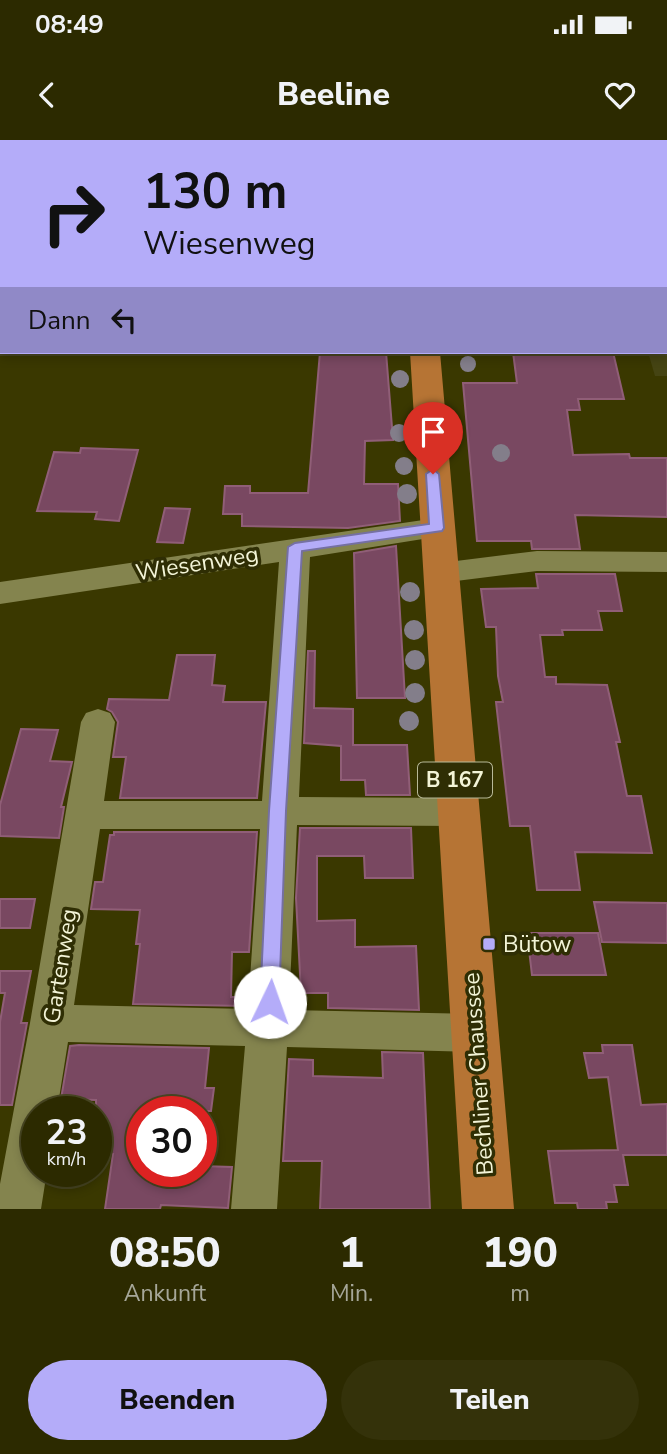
<!DOCTYPE html>
<html lang="de">
<meta charset="utf-8">
<style>
:root{--surface:#2c2a00;--page:#34320a;--text:#f1f3f6;--muted:#a6a799;--line:#484622;--accent:#b4acf9}
body{margin:0;font-family:"Nunito Sans",sans-serif;background:var(--page);color:var(--text);height:100vh;display:flex;flex-direction:column;font-size:26px;white-space:nowrap}
*{box-sizing:border-box;margin:0}
p{font-size:23px;color:var(--muted)}
.icon{flex:none;width:38px;height:38px;fill:none;stroke:currentColor;stroke-width:2;stroke-linecap:round;stroke-linejoin:round}
.map{position:relative;height:1069px;overflow:hidden}
.sheet{display:flex;flex-direction:column;background:var(--surface);flex:1}
.sheet>*{flex:none}
.guide{position:absolute;left:0px;top:0px;width:668px;height:214px;box-shadow:0 4px 10px #0003,0 0 0 2px var(--line);background:#b4acf9;color:#111;overflow:hidden}
.speed{position:absolute;left:21px;top:956px;display:flex;gap:14px;font-size:35px;font-weight:700;text-align:center}
.speed>*{display:grid;place-content:center;width:91px;height:91px;border-radius:50%;background:var(--surface);box-shadow:0 4px 10px #0003,0 0 0 2px var(--line);line-height:1}
.speed small{font-size:18px;font-weight:400}
.speed .limit{border:10px solid #d22;background:#fff;color:#111}
.pin{position:absolute;display:grid;place-items:center;width:60px;height:60px;color:#fff;margin:-72px -30px;border-radius:50% 50% 50% 0;rotate:-45deg;box-shadow:0 0 7px #0007}
.pin .icon{rotate:45deg}
.me{position:absolute;width:77px;margin:-38px;rotate:3deg;stroke-linejoin:round;filter:drop-shadow(0 0 5px #0008)}
.turn{display:flex;align-items:center;gap:24px;height:147px;padding:0 28px;font-size:32px}
.turn .icon{width:91px;height:91px;stroke-width:2.5}
.turn b{display:block;font-size:49px;line-height:60px}
.then{display:flex;align-items:center;height:66px;padding:0 28px;background:#0003;gap:14px;font-size:26px}
.eta{display:flex;justify-content:space-evenly;align-items:center;height:119px;text-align:center}
.eta b{font-size:42px;font-weight:800;line-height:49px}
.primary-button{display:flex;gap:14px;margin-top:auto;padding:14px 28px}
.primary-button a{flex:1;height:80px;border-radius:42px;background:var(--accent);color:#111;font-size:28px;font-weight:800;line-height:80px;text-align:center}
.primary-button a+a{background:var(--page);color:var(--text)}
.status{display:flex;justify-content:space-between;align-items:center;height:49px;padding:0 35px;background:var(--surface);direction:ltr}
.status svg{height:19px;fill:currentColor}
header{display:flex;justify-content:space-between;align-items:center;height:91px;padding:0 28px;background:var(--surface);font-size:32px;font-weight:800}
.map>svg:first-child{display:block}
</style>
<div class="status"><b>08:49</b><svg viewBox="0 0 49 12"><path d="M0 12V9h3v3zM5 12V6h3v6zM10 12V3h3v9zM15 12V0h3v12zM26 1h20v11H26zM47 4h2v5h-2z"/></svg></div>
<header><svg class="icon" aria-label="back" viewBox="0 0 24 24"><path d="M15 5l-7 7 7 7"/></svg>Beeline<svg class="icon" aria-label="heart" viewBox="0 0 24 24"><path d="M12 20l-8-8c-3-5 5-10 8-4 3-6 11-1 8 4z"/></svg></header>
<div class="map">
<svg width="667" height="1069" viewBox="0 0 667 1069">
<rect width="100%" height="100%" fill="#3a3800"/>
<path fill="#454413" d="M0,0h436l-434,2v81z
M477,0h190v236h-12l-7,-24h19v-210z"/>
<path fill="#794861" stroke="#905e77" stroke-width="2" d="M320,212h66l7,88 -28,1 -1,43h34l2,37 -52,7 -106,-2v-12h-19l2,-28h25v7h58z
M513,212h100l11,47h-46l2,11h-13l6,45 56,-1 1,4h37v59l-92,-2 5,34h-48l-1,-8h-54l-14,-158h54z
M81,308l57,2 -19,71 -24,-2 2,-7 -60,-1 17,-59 26,1z
M165,368l25,1 -7,34 -26,-1z
M396,406l9,152h-48l-3,-145z
M536,434h79l7,37h-24l4,19h-40l1,5h-23l5,42h11v7l51,1 13,57h-4l11,54h14l11,57 -77,-1 5,38h-43l-7,-64h-20l-14,-124h7l-5,-26 -2,-49h-10l-5,-38 57,-1z
M308,511h7l-1,57 39,1v36h54l3,50h-44l-1,-15h-24v-34l-37,-3z
M177,515h38l-3,30 13,1 -2,16h43l-9,96h-137l6,-41h-13l5,-35 -6,-10 -5,-3 2,-10 60,1z
M21,589l37,1 -8,31 22,1 -11,45h3l-5,31 -59,-2v-31z
M300,688h111l2,50h-48l-1,-22h-47v65l38,-1v27l61,-1 3,64 -91,-2v-15h-27l-5,-95z
M114,692h143l-8,120h-17l-1,45h15v9l-113,-2 7,-60h-4l4,-34 -49,-1 4,-27h8l7,-47h4z
M0,759h35l-5,29h-30z
M594,762l73,1v40l-65,-1z
M527,793h71l8,42h-74z
M0,831h31l-10,52h6l-15,82h-12v-83l5,-29h-5z
M79,905l130,3 -4,40h9l-3,23h-69v60h59v-5l31,1 -4,41 -67,-3 -1,4h-55l8,-55h-17v-54l-35,-1 9,-53z
M602,905h30l9,60 26,-1v51h-44l5,30h-14l3,17h-11l1,7h-29l-1,-6h-22l-7,-52 70,-1 -10,-73 -19,1 -5,-25h19z
M382,912l41,1 7,156h-110l2,-48h-39l6,-102 24,1v16l70,2z"/>
<g fill="none" stroke-linecap="round" stroke-linejoin="round">
<path fill="#84844e" fill-rule="evenodd" d="M0,1l7,1h-5v11z
M437,378l11,3 4,7 -4,7 -138,22 -11,240 158,1 13,4 5,10 -5,10 -13,4 -160,-1 -8,185 187,4 15,6 6,13 -6,13 -15,6 -189,-5 -10,162h-46l14,-163 -177,-4 -11,69h-20v60h10l-6,38h-41v-25l30,-161 51,-301 5,-9 12,-4 12,4 5,9 -11,79h158l17,-239 -279,42v-22zM100,689h160l-12,180 -174,-4z
M537,411l130,1v20l-130,-1 -97,12 -11,-3 -4,-7 4,-7 11,-3z"/>
<path fill="#b67434" fill-rule="evenodd" d="M443,0h24l-25,2z
M410,212h30l74,857h-52z"/>
</g>
<g fill="#837e8a">
<circle cx="468" cy="224" r="8"/>
<circle cx="400" cy="239" r="9"/>
<circle cx="399" cy="293" r="9"/>
<circle cx="501" cy="313" r="9"/>
<circle cx="404" cy="326" r="9"/>
<circle cx="407" cy="354" r="10"/>
<circle cx="410" cy="452" r="10"/>
<circle cx="414" cy="490" r="10"/>
<circle cx="415" cy="520" r="10"/>
<circle cx="415" cy="553" r="10"/>
<circle cx="409" cy="581" r="10"/>
</g>
<path fill="#b4acf9" stroke="#7570a2" stroke-width="2" d="M433,329l6,5 5,54 -2,3 -140,20 -16,260 -7,191 -2,6 -7,3 -7,-3 -3,-6 9,-191 19,-264 7,-4 134,-19 -3,-50z"/>
<rect fill="#b4acf9" stroke="#2f2e04" stroke-width="2.5" x="482" y="797" width="14" height="14" rx="3.5"/>
<g text-anchor="middle" stroke-width="7" stroke-linejoin="round" paint-order="stroke">
<rect fill="#2f2e04" stroke="#b8b998" stroke-width="2" x="418" y="622.5" width="74" height="35" rx="5"/>
<g font-size="21" font-weight="bold" fill="#f3f4d7">
<text x="455" y="647">B 167</text>
</g>
<g font-size="23" fill="#f3f4d7" stroke="#2f2e04">
<text transform="translate(197 423) rotate(-9)" y="8">Wiesenweg</text>
<text transform="translate(60 826) rotate(-81)" y="8">Gartenweg</text>
<text transform="translate(478 934) rotate(-94)" y="8">Bechliner Chaussee</text>
</g>
<g font-size="23" fill="#f3f4d7" stroke="#2f2e04" text-anchor="start">
<text x="503" y="812">Bütow</text>
</g>
</g>
</svg>
<div class="speed"><div>23<small>km/h</small></div><div class="limit">30</div></div>
<div class="pin" style="left:433px;top:334px;background:#d93025"><svg class="icon" aria-label="arrive" viewBox="0 0 24 24"><path d="M6 21V4h12l-3 4 3 4H6"/></svg></div>
<svg class="me" style="left:270px;top:862px" viewBox="-20 -20 40 40"><circle r="19" fill="#fff"/><path d="M0-13L10 11 0 6-10 11z" fill="#b4acf9"/></svg>
<div class="guide">
<div class="turn"><svg class="icon" aria-label="right" viewBox="0 0 24 24"><path d="M7 20v-9h11M14 6l5 5-5 5"/></svg><div><b>130 m</b>Wiesenweg</div></div>
<div class="then">Dann<svg class="icon" aria-label="left" viewBox="0 0 24 24"><path d="M17 20v-9H6M10 6l-5 5 5 5"/></svg></div>
</div>
</div>
<section class="sheet">
<div class="eta">
<div><b>08:50</b><p>Ankunft</p></div>
<div><b>1</b><p>Min.</p></div>
<div><b>190</b><p>m</p></div>
</div>
<div class="primary-button"><a>Beenden</a><a>Teilen</a></div>
</section>
